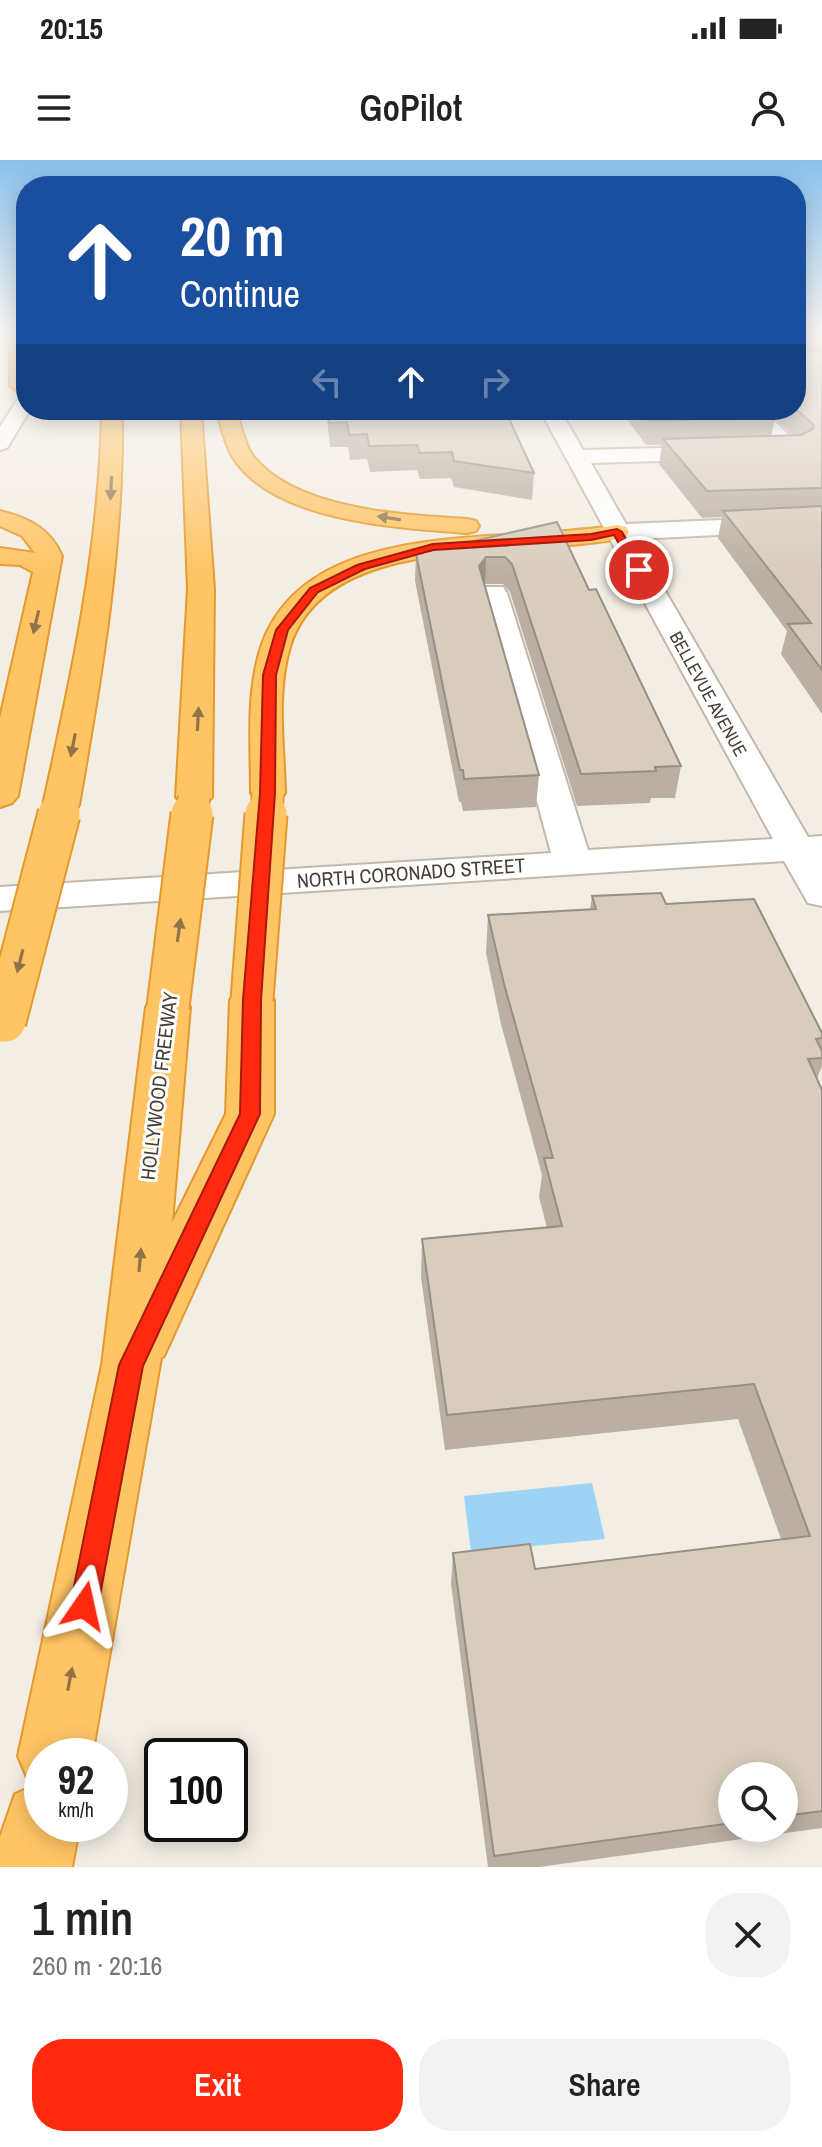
<!DOCTYPE html>
<meta charset="utf-8">
<style>
:root{--surface:#fff;--page:#f2f2f2;--text:#222;--muted:#767676;--accent:#ff2910}
body{margin:0;font-family:"Archivo Narrow",sans-serif;background:var(--page);color:var(--text);height:100vh;display:flex;flex-direction:column;font-size:30px;white-space:nowrap}
*{box-sizing:border-box;margin:0}
p{font-size:26px;color:var(--muted)}
.icon{flex:none;width:44px;height:44px;fill:none;stroke:currentColor;stroke-width:2;stroke-linecap:round;stroke-linejoin:round}
.map{position:relative;height:1707px;overflow:hidden}
.sheet{display:flex;flex-direction:column;background:var(--surface);flex:1}
.sheet>*{flex:none}
.top-card{position:absolute;left:16px;top:16px;width:790px;height:244px;border-radius:32px;box-shadow:0 4px 20px #0003;background:#1a4fa0;color:#fff;overflow:hidden}
.controls{position:absolute;left:718px;top:1602px;display:grid;gap:16px}
.controls a{display:grid;place-items:center;width:80px;height:80px;border-radius:50%;background:var(--surface);box-shadow:0 4px 20px #0003;font-size:40px}
.speed{position:absolute;left:24px;top:1578px;display:flex;gap:16px;font-size:40px;font-weight:700;text-align:center}
.speed>*{display:grid;place-content:center;width:104px;height:104px;border-radius:50%;background:var(--surface);box-shadow:0 4px 20px #0003;line-height:1}
.speed small{font-size:20px;font-weight:400}
.speed .limit{border:4px solid #111;border-radius:12px;background:#fff;color:#111}
.pin{position:absolute;display:grid;place-items:center;width:68px;height:68px;color:#fff;margin:-34px;border:4px solid #fff;border-radius:50%;box-shadow:0 2px 8px #0007}
.me{position:absolute;width:88px;margin:-44px;rotate:11deg;stroke-linejoin:round;filter:drop-shadow(0 0 6px #0008)}
.turn{display:flex;align-items:center;gap:28px;height:168px;padding:0 32px;font-size:36px}
.turn .icon{width:104px;height:104px;stroke-width:2.5}
.turn b{display:block;font-size:56px;line-height:68px}
.lanes{display:flex;align-items:center;height:76px;padding:0 32px;background:#0003;justify-content:center;gap:40px;direction:ltr}
.lanes .off{opacity:.35}
.round{display:grid;place-items:center;flex:none;width:84px;height:84px;border-radius:32px;background:var(--page)}
.overview{display:flex;align-items:center;justify-content:space-between;height:136px;padding:0 32px}
h1{font-size:48px;font-weight:600;line-height:60px}
.button{display:flex;gap:16px;margin-top:auto;padding:16px 32px}
.button a{flex:1;height:92px;border-radius:32px;background:var(--accent);color:#fff;font-size:32px;font-weight:600;line-height:92px;text-align:center}
.button a+a{background:var(--page);color:var(--text)}
.status{display:flex;justify-content:space-between;align-items:center;height:56px;padding:0 40px;background:var(--surface);direction:ltr}
.status svg{height:22px;fill:currentColor}
header{display:flex;justify-content:space-between;align-items:center;height:104px;padding:0 32px;background:var(--surface);font-size:36px;font-weight:600}
.map>svg:first-child{display:block}
</style>
<div class="status"><b>20:15</b><svg viewBox="0 0 49 12"><path d="M0 12V9h3v3zM5 12V6h3v6zM10 12V3h3v9zM15 12V0h3v12zM26 1h20v11H26zM47 4h2v5h-2z"/></svg></div>
<header><svg class="icon" aria-label="menu" viewBox="0 0 24 24"><path d="M4 6h16M4 12h16M4 18h16"/></svg>GoPilot<svg class="icon" aria-label="person" viewBox="0 0 24 24"><circle cx="12" cy="8" r="4"/><path d="M4 21q1-7 8-7t8 7"/></svg></header>
<div class="map">
<svg width="822" height="1707" viewBox="0 0 822 1707">
<rect width="100%" height="100%" fill="#f3eee4"/>
<path fill="#9dd4f4" d="M592,1323l13,56 -134,13 -7,-56z"/>
<g fill="none" stroke-linecap="round" stroke-linejoin="round">
<g stroke="#c2b8aa" stroke-width="4">
<path id="minor" d="M26,235v15h4l-23,38 -7,2v-23l19,-30z
M540,250h20l23,40 194,-5 -32,-31 3,-4h14l44,41 -11,6 -204,6 35,61 196,-8v14l-187,9 173,298 14,-1v70l-14,-3 -24,-42 -784,50v-24l551,-34 -70,-260 4,-6h18l4,6 81,257 185,-11z"/>
</g>
<g stroke="#e5992d" stroke-width="4">
<path id="highway" d="M10,176h16v53l-7,3 -9,-6z
M102,250h20c2,134 -20,264 -43,395l-5,8 -13,3 -13,-3 -5,-8c29,-131 57,-260 59,-395z
M181,250h20l13,179 -2,208 -6,7 -12,4 -12,-4 -6,-7 12,-208z
M216,250h20c5,14 8,34 17,46 42,54 151,59 214,63l9,2 3,5 -3,5 -9,2c-68,-5 -187,-11 -231,-71 -11,-15 -14,-35 -20,-52z
M0,351c28,7 50,17 62,45l-44,240 -6,7 -12,4v-89l33,-146 -13,-7 -20,-1v-16l35,5 -13,-17 -22,-10z
M617,365l9,2 3,5 -3,5c-93,23 -300,-10 -336,110 -14,47 -6,98 -5,146l-5,7 -12,3 -12,-3 -5,-7c0,-48 -5,-100 10,-146 45,-133 249,-102 356,-122z
M252,825l15,4 7,11v114l-110,242 -3,2 -69,398h-50v68h38l-8,43h-72v-30l15,-43 21,-9 -7,-3 -11,-26 84,-391 44,-358 7,-11 15,-4 15,4 7,11 -18,216 54,-109 4,-114 7,-11z"/>
</g>
<use href="#minor" fill="#fff" fill-rule="evenodd"/>
<use href="#highway" fill="#ffc464" fill-rule="evenodd"/>
<g stroke="#e5992d" stroke-width="34" stroke-linecap="butt">
<path id="highway-bridge-far1" d="M58,656l3,-11
M192,656l2,-19
M266,656l2,-23"/>
</g>
<g stroke="#e5992d" stroke-width="45" stroke-linecap="butt">
<path id="highway-bridge" d="M252,840l14,-186
M168,847l24,-193
M5,861l54,-207"/>
</g>
<use href="#highway-bridge-far1" stroke="#ffc464" stroke-width="31"/>
<use href="#highway-bridge" stroke="#ffc464" stroke-width="41"/>
</g>
<path fill="#baafa2" fill-rule="evenodd" d="M796,176h26v378l-41,-60 6,-23 -69,-93 4,-21 -20,1 -43,-54 3,-19h-16l-26,-35h176zM775,259l19,17h-23z
M326,250h179l29,63 -2,27 -78,-13 -3,-9 -31,1 -3,-9 -47,2 -3,-13 -17,1 -2,-13h-18z
M557,362l32,68 92,176 -6,32h-24l-1,5 -73,3 -67,-214 -7,-8h-18l54,191 -3,32 -73,4 -2,-9h-2l-44,-221 1,-27z
M592,736l74,8 156,129v33l-5,13 5,11v738l-283,39h-51l-37,-283 2,-31 82,16 246,-30 -43,-120 -293,31 -24,-173 1,-38 125,-11 -8,-31 3,-22 -41,-151 -15,-71 2,-38 102,-6zM732,1616h52v52h-52z"/>
<path fill="#978f84" d="M486,397l-1,27 -7,10 1,-28z"/>
<path fill="#d8ccbc" stroke="#978f84" stroke-width="2" d="M796,176h26v1h-24v14h24v137l-115,3 -44,-52 138,-4 12,-6 1,-4 -18,-16z
M327,250h178l29,63 -80,-12 -2,-9 -32,1 -3,-8 -48,1 -2,-12 -18,1 -2,-13 -18,1z
M640,250h126l9,8 -126,3z
M822,346v164l-34,-46 23,-1 -88,-112z
M557,362l32,68 7,-1 85,177 -26,1 1,4 -75,3 -69,-210 -7,-7h-19l-7,9 60,209 -75,4 -1,-9h-3l-44,-216z
M661,733l5,11 88,-5 68,134v5l-6,1 6,12v7l-14,1 14,31v721l-38,5v-40h-52v47l-238,33 -41,-303 77,-9 5,25 275,-33 -56,-152 -307,31 -25,-176 140,-13 -18,-68h9l-49,-174 -16,-69 108,-6 -4,-13z"/>
<defs><path id="oneway-solid" d="M-6-.8H1V-3.2L6.5 0L1 3.2V.8H-6Z" transform="scale(2)"/></defs>
<g fill="#907447">
<use href="#oneway-solid" transform="translate(111 328) rotate(93)"/>
<use href="#oneway-solid" transform="translate(389 358) rotate(-171)"/>
<use href="#oneway-solid" transform="translate(36 462) rotate(103)"/>
<use href="#oneway-solid" transform="translate(198 559) rotate(-87)"/>
<use href="#oneway-solid" transform="translate(73 585) rotate(101)"/>
<use href="#oneway-solid" transform="translate(179 770) rotate(-82)"/>
<use href="#oneway-solid" transform="translate(20 801) rotate(104)"/>
<use href="#oneway-solid" transform="translate(140 1100) rotate(-85)"/>
<use href="#oneway-solid" transform="translate(70 1519) rotate(-79)"/>
</g>
<linearGradient id="sky" x2="0" y2="1"><stop stop-color="#8ac1ed"/><stop offset="0.42" stop-color="#faf7f3"/><stop offset="1" stop-color="#faf7f3" stop-opacity="0"/></linearGradient>
<rect width="822" height="415" fill="url(#sky)"/>
<path fill="#ff2910" stroke="#a61b0a" stroke-width="2" d="M617,369l5,3 22,38 -2,2h-7l-21,-37 -23,5 -158,10 -68,19 -47,23 -30,38 -12,45 -1,118 -14,207 -1,114 -117,252 -45,240 -4,10 -10,4 -10,-4 -4,-10 49,-241 121,-251 3,-114 17,-207 3,-118 13,-45 34,-42 47,-23 76,-21 158,-10z"/>
<g text-anchor="middle" stroke-width="6" stroke-linejoin="round" paint-order="stroke">
<g font-size="18" fill="#463e34" stroke="#fff">
<text transform="translate(708 534) rotate(61)" y="6">BELLEVUE AVENUE</text>
</g>
<g font-size="20" fill="#463e34" stroke="#fff">
<text transform="translate(411 713) rotate(-4)" y="7">NORTH CORONADO STREET</text>
<text transform="translate(159 926) rotate(-83)" y="7">HOLLYWOOD FREEWAY</text>
</g>
</g>
</svg>
<div class="controls">
<a><svg class="icon" aria-label="search" viewBox="0 0 24 24"><circle cx="10" cy="10" r="6"/><path d="M15 15l6 6"/></svg></a>
</div>
<div class="speed"><div>92<small>km/h</small></div><div class="limit">100</div></div>
<div class="pin" style="left:639px;top:410px;background:#d93025"><svg class="icon" aria-label="arrive" viewBox="0 0 24 24"><path d="M6 21V4h12l-3 4 3 4H6"/></svg></div>
<svg class="me" style="left:84px;top:1446px" viewBox="-20 -20 40 40"><path d="M0-17L14 15 0 8-14 15z" fill="#ff2910" stroke="#fff" stroke-width="4"/></svg>
<div class="top-card">
<div class="turn"><svg class="icon" aria-label="ahead" viewBox="0 0 24 24"><path d="M12 20V5M6 11l6-6 6 6"/></svg><div><b>20 m</b>Continue</div></div>
<div class="lanes"><svg class="icon off" aria-label="left" viewBox="0 0 24 24"><path d="M17 20v-9H6M10 6l-5 5 5 5"/></svg><svg class="icon" aria-label="ahead" viewBox="0 0 24 24"><path d="M12 20V5M6 11l6-6 6 6"/></svg><svg class="icon off" aria-label="right" viewBox="0 0 24 24"><path d="M7 20v-9h11M14 6l5 5-5 5"/></svg></div>
</div>
</div>
<section class="sheet">
<div class="overview"><div><h1>1 min</h1><p>260 m · 20:16</p></div><a class="round"><svg class="icon" aria-label="close" viewBox="0 0 24 24"><path d="M6 6l12 12M18 6L6 18"/></svg></a></div>
<div class="button"><a>Exit</a><a>Share</a></div>
</section>
